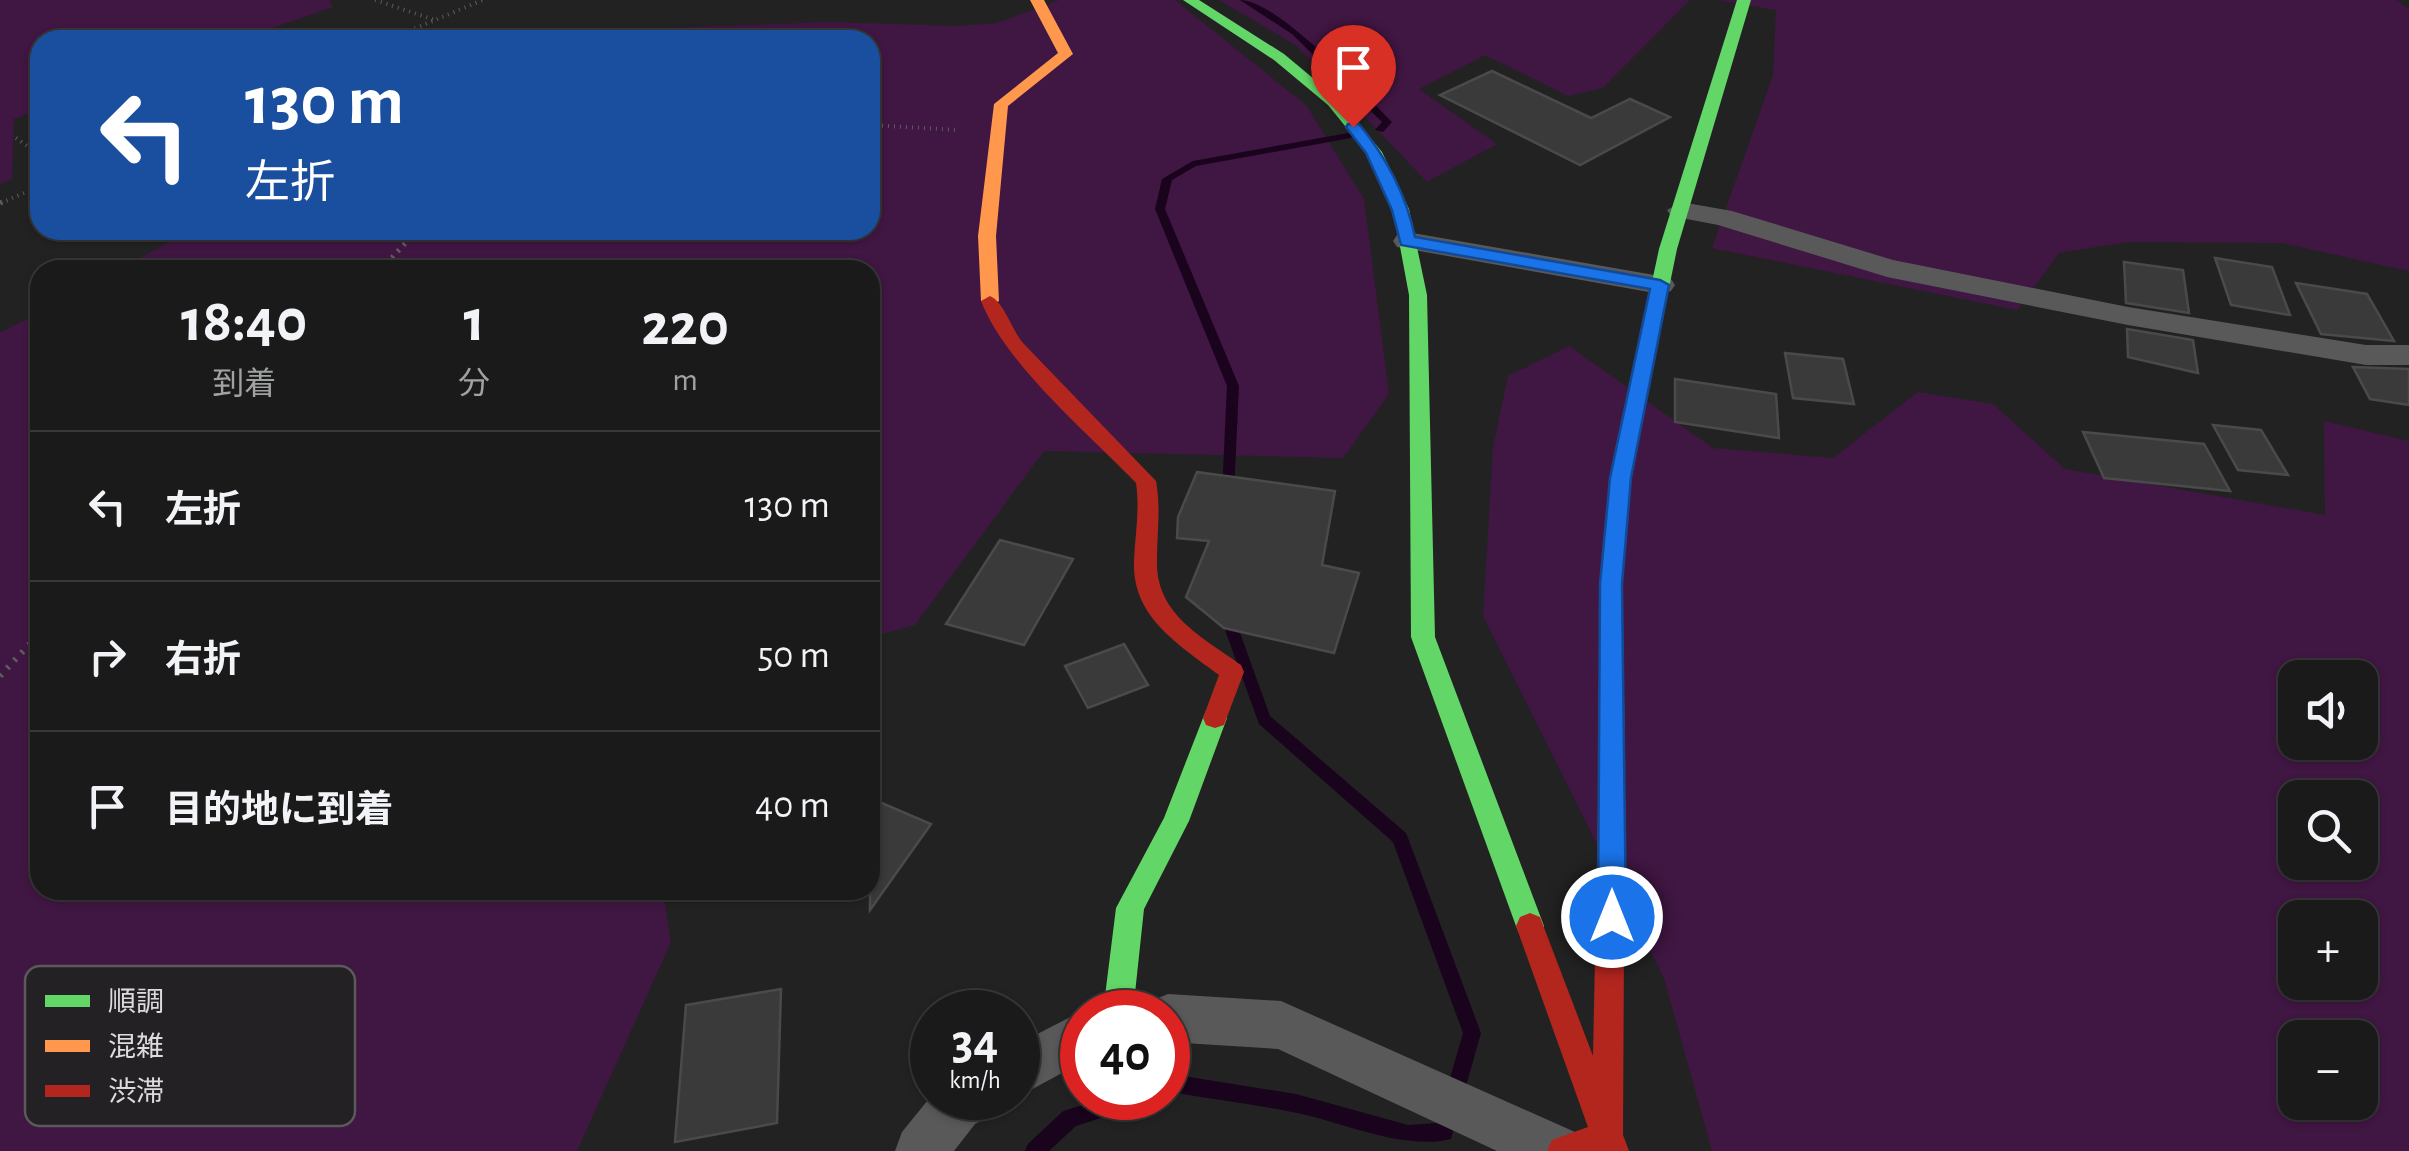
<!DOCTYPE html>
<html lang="ja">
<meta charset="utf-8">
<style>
:root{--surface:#1a1a1a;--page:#272727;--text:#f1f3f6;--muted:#9fa1a2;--line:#383839}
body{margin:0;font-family:"Alegreya Sans","Noto Sans JP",sans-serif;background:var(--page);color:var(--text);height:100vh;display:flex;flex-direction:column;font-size:38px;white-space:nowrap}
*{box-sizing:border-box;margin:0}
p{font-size:32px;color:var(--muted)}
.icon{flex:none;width:55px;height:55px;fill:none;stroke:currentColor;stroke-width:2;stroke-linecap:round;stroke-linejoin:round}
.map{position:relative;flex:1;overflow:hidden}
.drawer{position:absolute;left:30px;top:260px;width:850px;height:640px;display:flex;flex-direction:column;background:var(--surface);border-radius:30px;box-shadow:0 2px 8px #0004,0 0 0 2px var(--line)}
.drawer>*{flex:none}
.banner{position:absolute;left:30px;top:30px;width:850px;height:210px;border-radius:30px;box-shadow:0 2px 8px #0004,0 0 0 2px var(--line);background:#1a4fa0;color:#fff;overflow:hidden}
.controls{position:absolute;left:2278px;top:660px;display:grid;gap:20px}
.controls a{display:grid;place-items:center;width:100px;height:100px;border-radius:20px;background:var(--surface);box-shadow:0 2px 8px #0004,0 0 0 2px var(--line);font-size:50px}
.speed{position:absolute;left:910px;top:990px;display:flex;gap:20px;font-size:50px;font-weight:700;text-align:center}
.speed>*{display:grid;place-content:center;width:130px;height:130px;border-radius:50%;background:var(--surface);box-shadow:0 2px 8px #0004,0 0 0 2px var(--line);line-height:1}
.speed small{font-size:25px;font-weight:400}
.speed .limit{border:15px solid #d22;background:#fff;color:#111}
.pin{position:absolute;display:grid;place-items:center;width:85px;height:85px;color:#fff;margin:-102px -42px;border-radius:50% 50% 50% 0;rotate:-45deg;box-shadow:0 0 10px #0007}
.pin .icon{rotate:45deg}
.me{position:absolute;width:110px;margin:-55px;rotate:0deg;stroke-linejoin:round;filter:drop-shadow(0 0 8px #0008)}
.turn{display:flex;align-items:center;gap:35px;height:210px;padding:0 50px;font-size:45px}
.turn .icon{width:130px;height:130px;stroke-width:2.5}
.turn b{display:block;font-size:70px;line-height:85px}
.eta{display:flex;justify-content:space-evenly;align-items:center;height:170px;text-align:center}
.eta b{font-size:60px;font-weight:700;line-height:70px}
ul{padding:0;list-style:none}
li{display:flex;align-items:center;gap:30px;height:150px;padding:0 50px;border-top:2px solid var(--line)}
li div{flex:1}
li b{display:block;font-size:38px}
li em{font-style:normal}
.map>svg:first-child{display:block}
</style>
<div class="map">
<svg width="2409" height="1151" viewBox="0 0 2409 1151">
<rect width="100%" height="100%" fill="#232223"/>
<path fill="#401642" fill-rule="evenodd" d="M0,0h329l4,7 -95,33h-198v70l-26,9 -2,60 -12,5z
M1059,0h116l131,105 58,94 25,195 -46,64 -299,-7 -129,174 -45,12v-367h-753l75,-40h678v-190h-268l64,-12 163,-6 129,4 39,-3z
M1219,0h471l-87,88 -35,8 -83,-41 -66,34 78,55 -70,38 -130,-136z
M1717,0h679l13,9v262l-127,-28 -154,-1 -69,11 -42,57 -305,-62 61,-173 3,-65z
M40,312v578h623l8,52 -94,209h-577v-818z
M1569,346l144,102 120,10 85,-66 75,12 72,65 260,46 -1,-94 85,20v710h-697l-48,-173 -181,-362 10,-169 15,-71zM2295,678h65v64h-65zM2295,798h65v64h-65zM2295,918h65v64h-65zM2295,1038h65v64h-65z"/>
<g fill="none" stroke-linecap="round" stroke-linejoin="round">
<path fill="#1a031c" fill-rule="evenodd" d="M1240,0c37,0 122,92 150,120l2,2 -9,10 -8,-2 7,-8 -90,-88z
M1348,133l5,3 -2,2 -155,28 -24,14 -7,29 74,177 -5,106 -1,3h-10l-1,-3 5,-106 -72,-177 7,-30 31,-18z
M1227,611l5,1 2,4 36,100 136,117 2,5 73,195 -30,106c-48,12 -111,-18 -159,-27 -38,-8 -77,-12 -115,-19l-9,3v-18l9,-3 119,19 112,31 29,-2 26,-90 -70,-191 -134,-118 -39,-108 2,-4z
M1106,1098h38l-2,7 -7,2 -59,19 -27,25h-24l3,-7 35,-33z"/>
</g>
<path fill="#3b3a3b" stroke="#4b4a4b" stroke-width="2.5" d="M1492,71l99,47 39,-19 40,18 -90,48 -140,-70z
M2215,258l57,9 18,48 -59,-10z
M2124,262l59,8 6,43 -63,-10z
M2296,283l71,11 27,47 -73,-7z
M2127,329l66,11 5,33 -70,-16z
M1785,353l58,6 11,45 -61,-6z
M2353,367l56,2v36l-39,-6z
M1675,379l101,15 3,44 -104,-16z
M2213,425l48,5 27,45 -50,-5z
M2083,432l121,12 26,47 -126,-13z
M1197,472l138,19 -13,74 37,8 -25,80 -110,-25 -38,-31 23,-56 -32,-3 1,-21z
M1000,540l73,19 -49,86 -78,-21z
M1124,644l24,41 -60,23 -23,-42z
M870,798l61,26 -61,86z
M781,989l-4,134 -102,19 11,-137z"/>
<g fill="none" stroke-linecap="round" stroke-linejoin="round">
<path stroke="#5d5d5d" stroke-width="4" stroke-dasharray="1 5" stroke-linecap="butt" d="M375,0l60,20
M387,40l96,-40
M870,125l87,5
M16,138l24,17
M1,203l39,-17"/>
<path stroke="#5d5d5d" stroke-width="5" stroke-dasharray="2.5 6" stroke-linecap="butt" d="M0,203l7,-3
M380,270l38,-40"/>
<path stroke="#5d5d5d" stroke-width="6" stroke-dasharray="2.5 8" stroke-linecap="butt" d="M0,676l40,-43"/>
<path fill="#5a595a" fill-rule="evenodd" d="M1681,202l51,9 161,49 235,47 238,38h43v20h-43l-238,-40 -241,-48 -169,-52 -47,-9 -4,-6z
M1407,232l253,44 11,3 4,6 -4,6 -11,3 -263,-47 -4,-6 4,-6z
M1168,994l113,7 294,131 7,19h-85l-219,-102 -110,-7v-30h-22l5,-11z
M1082,1011l4,1h-4v50l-64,35v-53z
M932,1095l67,3 -8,18 -16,8 -21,27h-59l7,-19z"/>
<path fill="#63d668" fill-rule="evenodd" d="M1183,0h16l85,54 54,45 44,53 27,57 18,86 8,342 109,289 -4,9 -10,4 -10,-4 -4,-9 -105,-289 -2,-342 -16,-86 -26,-56 -39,-48 -54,-45z
M1737,0h14l-74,249 -47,229 -8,105 3,177 -4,7 -9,4 -9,-4 -4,-7 1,-177 10,-105 49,-229z
M1215,708l9,3 3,7 -38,103 -45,88 -11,103h-30l13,-104 48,-90 39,-100 3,-7z"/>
<path fill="#ff974d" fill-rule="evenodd" d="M1030,0h14l29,54 -65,52 -12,130 3,65 -9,5 -9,-5 -3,-65 16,-132 64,-51z"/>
<path fill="#b3261e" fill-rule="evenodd" d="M990,296c14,6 22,34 33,47l133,138c5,27 1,52 1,79 -2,54 45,77 84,105l3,7 -20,53 -9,3 -9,-3 -3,-7 16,-43c-39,-30 -87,-57 -85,-114 1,-26 6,-51 2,-78 -49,-51 -130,-118 -155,-182z
M1612,749l9,4 4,7 -2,375 6,16h-82l5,-11 36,-13 -72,-201 4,-9 10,-4 10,4 53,139 6,-296 4,-7z"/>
</g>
<path fill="#1a73e8" stroke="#114b97" stroke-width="2.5" d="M1348,124h11c27,33 47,70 56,113l245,43 9,5 -38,193 -9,106 4,333 -4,9 -10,4 -10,-4 -4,-9 2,-333 10,-106 40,-189 -249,-44 -9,-35 -26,-57 -20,-26z"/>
<rect x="25" y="966" width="330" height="160" rx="15" fill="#242124" stroke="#5c595c" stroke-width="2.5"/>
<rect x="45" y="995" width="45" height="12" fill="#63d668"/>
<rect x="45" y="1040" width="45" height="12" fill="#ff974d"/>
<rect x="45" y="1085" width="45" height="12" fill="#b3261e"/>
<g font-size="28" fill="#dddbdd">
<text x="108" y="1011">順調</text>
<text x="108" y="1056">混雑</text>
<text x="108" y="1101">渋滞</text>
</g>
</svg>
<div class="controls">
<a><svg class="icon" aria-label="sound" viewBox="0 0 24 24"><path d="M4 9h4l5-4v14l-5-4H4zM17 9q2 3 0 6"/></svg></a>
<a><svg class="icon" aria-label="search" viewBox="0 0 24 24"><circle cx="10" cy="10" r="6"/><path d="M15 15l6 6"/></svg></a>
<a>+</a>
<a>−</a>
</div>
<div class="speed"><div>34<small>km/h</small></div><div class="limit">40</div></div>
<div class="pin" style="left:1353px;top:127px;background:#d93025"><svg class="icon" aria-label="arrive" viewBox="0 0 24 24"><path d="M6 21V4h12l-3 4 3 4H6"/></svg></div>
<svg class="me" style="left:1612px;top:917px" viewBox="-20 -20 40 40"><circle r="17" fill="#1a73e8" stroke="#fff" stroke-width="3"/><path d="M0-11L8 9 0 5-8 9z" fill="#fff"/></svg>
<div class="banner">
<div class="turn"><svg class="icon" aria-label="left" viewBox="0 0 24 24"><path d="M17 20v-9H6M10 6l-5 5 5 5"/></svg><div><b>130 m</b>左折</div></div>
</div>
<section class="drawer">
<div class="eta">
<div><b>18:40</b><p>到着</p></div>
<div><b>1</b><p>分</p></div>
<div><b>220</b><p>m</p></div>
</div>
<ul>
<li><svg class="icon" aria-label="left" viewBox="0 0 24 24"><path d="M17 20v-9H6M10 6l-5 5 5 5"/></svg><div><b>左折</b></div><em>130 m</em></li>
<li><svg class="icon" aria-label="right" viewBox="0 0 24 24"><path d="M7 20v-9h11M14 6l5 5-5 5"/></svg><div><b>右折</b></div><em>50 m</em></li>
<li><svg class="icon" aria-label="arrive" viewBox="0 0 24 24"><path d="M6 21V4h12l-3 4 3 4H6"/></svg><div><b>目的地に到着</b></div><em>40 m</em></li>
</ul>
</section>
</div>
